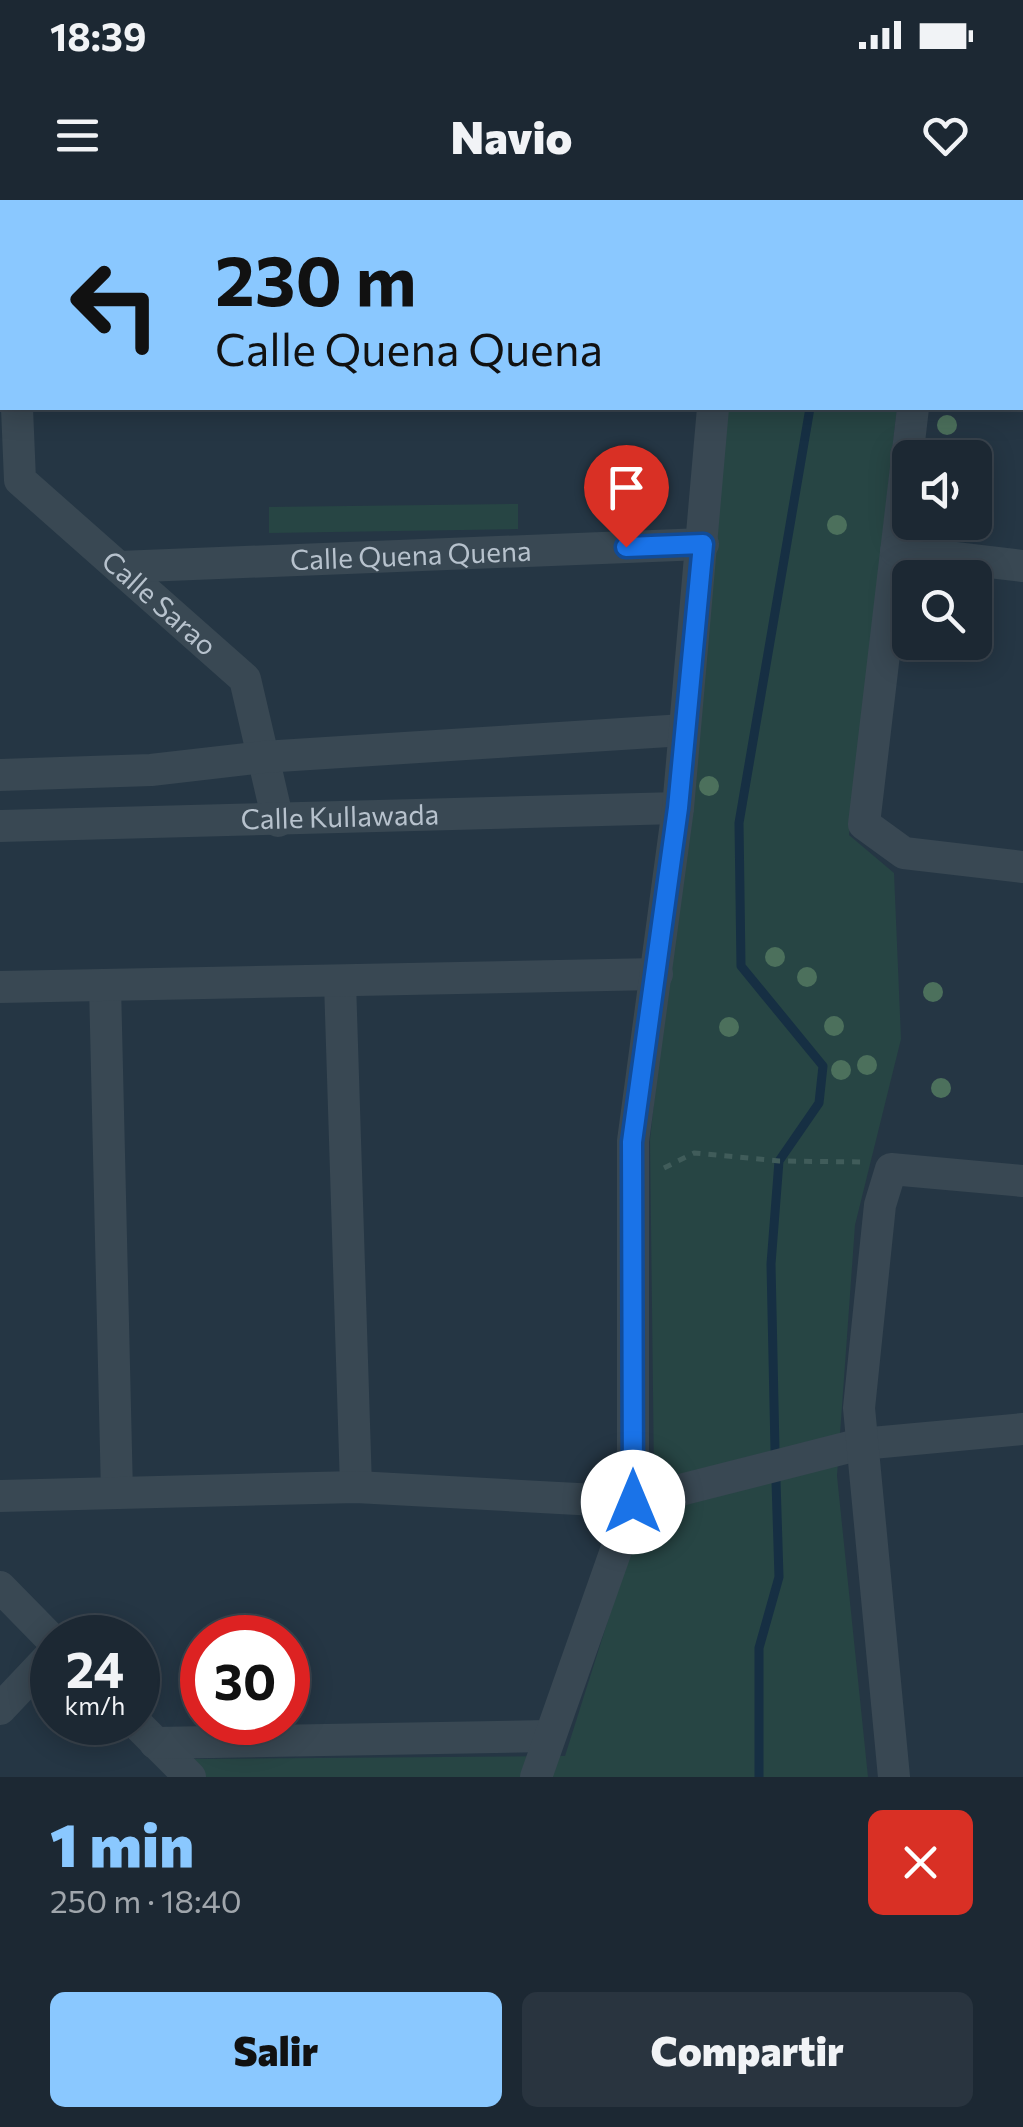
<!DOCTYPE html>
<html lang="es">
<meta charset="utf-8">
<style>
:root{--surface:#1c2833;--page:#29343f;--text:#f1f3f6;--muted:#a0a6ac;--line:#3a444e;--accent:#8ac8ff}
body{margin:0;font-family:Commissioner,sans-serif;background:var(--page);color:var(--text);height:100vh;display:flex;flex-direction:column;font-size:38px;white-space:nowrap}
*{box-sizing:border-box;margin:0}
p{font-size:32px;color:var(--muted)}
.icon{flex:none;width:55px;height:55px;fill:none;stroke:currentColor;stroke-width:2;stroke-linecap:round;stroke-linejoin:round}
.map{position:relative;height:1577px;overflow:hidden}
.side{display:flex;flex-direction:column;background:var(--surface);flex:1}
.side>*{flex:none}
.top-card{position:absolute;left:0px;top:0px;width:1025px;height:210px;box-shadow:0 5px 25px #0003,0 0 0 2px var(--line);background:#8ac8ff;color:#111;overflow:hidden}
.fabs{position:absolute;left:892px;top:240px;display:grid;gap:20px}
.fabs a{display:grid;place-items:center;width:100px;height:100px;border-radius:15px;background:var(--surface);box-shadow:0 5px 25px #0003,0 0 0 2px var(--line);font-size:50px}
.speed{position:absolute;left:30px;top:1415px;display:flex;gap:20px;font-size:50px;font-weight:700;text-align:center}
.speed>*{display:grid;place-content:center;width:130px;height:130px;border-radius:50%;background:var(--surface);box-shadow:0 5px 25px #0003,0 0 0 2px var(--line);line-height:1}
.speed small{font-size:25px;font-weight:400}
.speed .limit{border:15px solid #d22;background:#fff;color:#111}
.pin{position:absolute;display:grid;place-items:center;width:85px;height:85px;color:#fff;margin:-102px -42px;border-radius:50% 50% 50% 0;rotate:-45deg;box-shadow:0 0 10px #0007}
.pin .icon{rotate:45deg}
.me{position:absolute;width:110px;margin:-55px;rotate:0deg;stroke-linejoin:round;filter:drop-shadow(0 0 8px #0008)}
.turn{display:flex;align-items:center;gap:35px;height:210px;padding:0 50px;font-size:45px}
.turn .icon{width:130px;height:130px;stroke-width:2.5}
.turn b{display:block;font-size:70px;line-height:85px}
.round{display:grid;place-items:center;flex:none;width:105px;height:105px;border-radius:15px;background:var(--page)}
.headline{display:flex;align-items:center;justify-content:space-between;height:170px;padding:0 50px}
h1{font-size:60px;font-weight:800;line-height:75px;color:var(--accent)}
.cta{display:flex;gap:20px;margin-top:auto;padding:20px 50px}
.cta a{flex:1;height:115px;border-radius:15px;background:var(--accent);color:#111;font-size:40px;font-weight:800;line-height:115px;text-align:center}
.cta a+a{background:var(--page);color:var(--text)}
.status{display:flex;justify-content:space-between;align-items:center;height:70px;padding:0 50px;background:var(--surface);direction:ltr}
.status svg{height:28px;fill:currentColor}
header{display:flex;justify-content:space-between;align-items:center;height:130px;padding:0 50px;background:var(--surface);font-size:45px;font-weight:800}
.map>svg:first-child{display:block}
</style>
<div class="status"><b>18:39</b><svg viewBox="0 0 49 12"><path d="M0 12V9h3v3zM5 12V6h3v6zM10 12V3h3v9zM15 12V0h3v12zM26 1h20v11H26zM47 4h2v5h-2z"/></svg></div>
<header><svg class="icon" aria-label="menu" viewBox="0 0 24 24"><path d="M4 6h16M4 12h16M4 18h16"/></svg>Navio<svg class="icon" aria-label="heart" viewBox="0 0 24 24"><path d="M12 20l-8-8c-3-5 5-10 8-4 3-6 11-1 8 4z"/></svg></header>
<div class="map">
<svg width="1023" height="1577" viewBox="0 0 1023 1577">
<rect width="100%" height="100%" fill="#253644"/>
<path fill="#274544" d="M726,208h171l-48,427 45,38 7,166 -46,186 -18,251 31,301h-663l-20,-18 380,-3 89,-281 -4,-335z
M518,304v25l-249,4v-26z"/>
<g fill="none" stroke-linecap="round" stroke-linejoin="round">
<path stroke="#162f43" stroke-width="9" d="M841,2l1,-2
M775,1250l-4,-186 8,-103 40,-58 4,-37 -82,-100 -2,-143 71,-415
M759,1577v-129l20,-71 -3,-96"/>
<path stroke="#405c5a" stroke-width="5" stroke-dasharray="8 8" stroke-linecap="butt" d="M664,968l30,-15 85,8 84,1"/>
<g stroke="#394853" stroke-width="32">
<path d="M7,0v2"/>
<path d="M732,2v-2"/>
<path d="M937,2v-2"/>
<path d="M1022,59h1"/>
<path d="M0,69h2"/>
<path id="s1" d="M17,208l3,72 225,199 33,142"/>
<path d="M913,208l-49,416 40,29 119,14"/>
<path d="M896,351l127,15"/>
<path id="s2" d="M119,367l584,-23"/>
<path d="M0,575l151,-5 112,-13 421,-27"/>
<path id="s3" d="M0,626l678,-18"/>
<path d="M340,782l16,505"/>
<path d="M105,785l12,508"/>
<path d="M0,787l657,-13"/>
<path d="M0,1296l356,-9 277,15 228,-58 162,-15"/>
<path d="M0,1387l52,53"/>
<path d="M0,1509l52,-55"/>
<path d="M135,1522l55,55"/>
<path d="M155,1543l393,-7"/>
<path d="M536,1577l97,-275v-361l45,-333 35,-400"/>
<path d="M894,1577l-35,-369 21,-203 11,-36 132,12"/>
</g>
</g>
<g fill="#4c705c">
<circle cx="947" cy="225" r="10"/>
<circle cx="837" cy="325" r="10"/>
<circle cx="709" cy="586" r="10"/>
<circle cx="775" cy="757" r="10"/>
<circle cx="807" cy="777" r="10"/>
<circle cx="933" cy="792" r="10"/>
<circle cx="834" cy="826" r="10"/>
<circle cx="729" cy="827" r="10"/>
<circle cx="867" cy="865" r="10"/>
<circle cx="841" cy="870" r="10"/>
<circle cx="941" cy="888" r="10"/>
</g>
<g fill="none" stroke-linecap="round" stroke-linejoin="round">
<g stroke="#114b97" stroke-width="25">
<path id="route" d="M626,347l77,-3 -25,264 -46,334 1,360"/>
</g>
<use href="#route" stroke="#1a73e8" stroke-width="18"/>
</g>
<g text-anchor="middle" stroke-width="10" stroke-linejoin="round" paint-order="stroke">
<g font-size="28" fill="#b7c2cd" stroke="#1e2d39">
<text dy="10" stroke="none"><textPath href="#s2" startOffset="292">Calle Quena Quena</textPath></text>
<text dy="10" stroke="none"><textPath href="#s1" startOffset="258">Calle Sarao</textPath></text>
<text dy="10" stroke="none"><textPath href="#s3" startOffset="340">Calle Kullawada</textPath></text>
</g>
</g>
</svg>
<div class="fabs">
<a><svg class="icon" aria-label="sound" viewBox="0 0 24 24"><path d="M4 9h4l5-4v14l-5-4H4zM17 9q2 3 0 6"/></svg></a>
<a><svg class="icon" aria-label="search" viewBox="0 0 24 24"><circle cx="10" cy="10" r="6"/><path d="M15 15l6 6"/></svg></a>
</div>
<div class="speed"><div>24<small>km/h</small></div><div class="limit">30</div></div>
<div class="pin" style="left:626px;top:347px;background:#d93025"><svg class="icon" aria-label="arrive" viewBox="0 0 24 24"><path d="M6 21V4h12l-3 4 3 4H6"/></svg></div>
<svg class="me" style="left:633px;top:1302px" viewBox="-20 -20 40 40"><circle r="19" fill="#fff"/><path d="M0-13L10 11 0 6-10 11z" fill="#1a73e8"/></svg>
<div class="top-card">
<div class="turn"><svg class="icon" aria-label="left" viewBox="0 0 24 24"><path d="M17 20v-9H6M10 6l-5 5 5 5"/></svg><div><b>230 m</b>Calle Quena Quena</div></div>
</div>
</div>
<section class="side">
<div class="headline"><div><h1>1 min</h1><p>250 m · 18:40</p></div><a class="round" style="background:#d93025;color:#fff"><svg class="icon" aria-label="close" viewBox="0 0 24 24"><path d="M6 6l12 12M18 6L6 18"/></svg></a></div>
<div class="cta"><a>Salir</a><a>Compartir</a></div>
</section>
